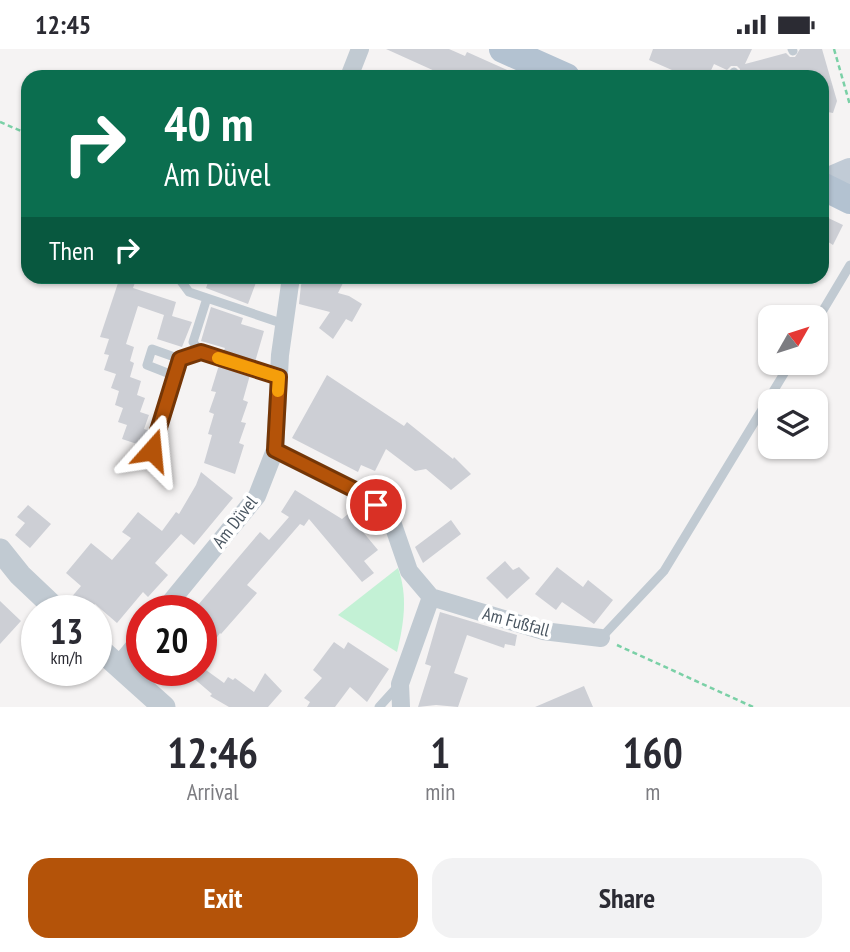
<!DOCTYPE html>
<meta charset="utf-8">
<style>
:root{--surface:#fff;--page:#f2f2f3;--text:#2b2b33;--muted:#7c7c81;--accent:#b45309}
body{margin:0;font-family:"PT Sans Narrow",sans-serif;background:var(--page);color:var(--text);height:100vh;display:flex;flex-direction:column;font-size:26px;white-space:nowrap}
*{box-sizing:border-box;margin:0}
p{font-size:23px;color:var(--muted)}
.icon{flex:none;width:38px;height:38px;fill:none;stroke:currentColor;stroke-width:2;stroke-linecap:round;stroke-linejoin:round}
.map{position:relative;height:658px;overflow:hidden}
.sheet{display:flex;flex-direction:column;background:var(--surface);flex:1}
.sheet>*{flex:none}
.guide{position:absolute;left:21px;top:21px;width:808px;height:214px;border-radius:21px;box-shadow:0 2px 5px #0004;background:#0b6e4f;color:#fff;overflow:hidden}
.needle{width:46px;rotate:51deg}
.controls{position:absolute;left:758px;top:256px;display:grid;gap:14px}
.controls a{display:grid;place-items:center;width:70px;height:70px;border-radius:14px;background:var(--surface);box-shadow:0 2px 5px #0004;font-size:35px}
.speed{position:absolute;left:21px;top:546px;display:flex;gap:14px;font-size:35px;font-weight:700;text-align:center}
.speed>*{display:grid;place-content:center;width:91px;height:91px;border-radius:50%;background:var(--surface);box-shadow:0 2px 5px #0004;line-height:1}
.speed small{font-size:18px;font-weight:400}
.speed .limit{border:10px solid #d22;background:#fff;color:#111}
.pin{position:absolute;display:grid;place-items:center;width:60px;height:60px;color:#fff;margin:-30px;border:4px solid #fff;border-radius:50%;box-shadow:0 2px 7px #0007}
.me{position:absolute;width:77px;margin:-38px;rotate:18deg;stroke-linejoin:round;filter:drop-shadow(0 0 5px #0008)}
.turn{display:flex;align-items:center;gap:24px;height:147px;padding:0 28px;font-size:32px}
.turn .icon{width:91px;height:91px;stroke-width:2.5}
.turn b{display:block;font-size:49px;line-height:60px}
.then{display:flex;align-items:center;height:66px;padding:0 28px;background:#0003;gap:14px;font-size:26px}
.eta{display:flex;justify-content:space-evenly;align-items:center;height:119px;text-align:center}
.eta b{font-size:42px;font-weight:700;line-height:49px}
.button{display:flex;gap:14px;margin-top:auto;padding:14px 28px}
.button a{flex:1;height:80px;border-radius:21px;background:var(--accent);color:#fff;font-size:28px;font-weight:700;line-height:80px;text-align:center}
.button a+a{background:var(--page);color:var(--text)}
.status{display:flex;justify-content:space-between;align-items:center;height:49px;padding:0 35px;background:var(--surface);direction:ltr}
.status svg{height:19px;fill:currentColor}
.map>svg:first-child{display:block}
</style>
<div class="status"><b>12:45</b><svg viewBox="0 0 49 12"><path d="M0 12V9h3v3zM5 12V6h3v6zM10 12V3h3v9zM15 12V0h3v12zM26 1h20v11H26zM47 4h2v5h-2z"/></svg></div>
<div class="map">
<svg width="850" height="658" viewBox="0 0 850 658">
<rect width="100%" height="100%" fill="#f5f3f3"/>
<path fill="#c3f1d5" d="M398,519c10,28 6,55 -1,84l-59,-37z"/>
<path fill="#cdcfd5" d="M386,0h63l16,7 2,-4 56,25h-75z
M653,0h99l-7,15 41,-11 4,4h5l5,-8h22l15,52 -4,12 -11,-2v-34h-82v-8l-3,-3h-6l-4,4 -13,-6 -6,13h-20l-39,-17z
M822,166l21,10 -10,20 -11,-7z
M120,228h17l-4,11 43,14 -4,14 20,6 -10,25 -25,-8 7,-24 -26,-9 -12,38 8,3 -4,14 4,2 -4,14 11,4 -4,14 8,3 -5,14 9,3 -5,14 6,2 -4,16 -24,-8 5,-14 -9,-3 5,-14 -8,-3 4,-14 -8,-3 5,-14 -12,-4 5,-15 -5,-1 5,-15 -9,-2z
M210,228h48l-10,27 -42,-16z
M305,228h41l-8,16 11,3 13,8 -10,18 -6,-3 -13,20 -14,-11 11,-16 -31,-8 2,-19z
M211,258l32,11 -2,6 23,7 -9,31 -32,-10 2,-4 -24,-7z
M219,316l31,10 -7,25 5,2 -7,20 5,1 -7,20 5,2 -9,29 -31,-11 8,-28 -4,-1 6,-20 -5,-2 7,-20 -5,-1z
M327,326l77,51 3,-4 46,37 1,-2 17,17 -20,16 -25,-21 -11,2 -29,-22 -11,22 -14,-6 -3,7 -66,-34z
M201,423l32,26 -39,47 -13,-11 -26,29 13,12 -20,22 -5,-5 -26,31 -22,-19 -6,7h-7l-13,-11 12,-14 -15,-13 25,-30 21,17 19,-22 -9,-6 16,-20 24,19 14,-19 3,2 17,-29z
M295,441l47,29 6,-5 30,36 -14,11 10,12 -12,9 -53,-63 -5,7 -4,-2 -53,61 10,8 -36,41 -1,-1 -5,7 -3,-2 -11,13v-43l-3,-3 62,-73 9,8 20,-23 -8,-5z
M28,456l23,19 -21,24 -15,-13 10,-12 -8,-6z
M451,471l10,14 -38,29 -8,-16z
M505,512l8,9 6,-3 11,11 -23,21 -21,-21z
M557,518l26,20 5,-7 25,20 -19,24 -32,-22 -6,8 -21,-16z
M0,552l21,20 -21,23z
M440,563l77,23 -2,11 -10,-2 -1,4 -37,-13 -13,38 14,5 -10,29 -22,-2 -18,2 13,-41 -6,-2z
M334,593l10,7 4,-7 41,27 -22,33 -17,-15 -15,20h-28l3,-5 -6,-4 18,-20 -9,-8z
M184,621h22l18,13 4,-6 5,3 2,-2 19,14 11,-19 17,18 -14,16h-39l-19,-11 2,-2z
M584,637l9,21h-58z"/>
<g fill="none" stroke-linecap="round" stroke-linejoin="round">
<path stroke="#7ad0a6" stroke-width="2.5" stroke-dasharray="5 3.5" stroke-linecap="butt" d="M834,0l16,56
M586,23l13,5
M0,73l28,12
M617,596l136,62"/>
<path stroke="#c1cad2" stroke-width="9" d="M792,0l1,2
M731,28l3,-5
M178,228l11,15 95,32
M816,273l34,-57
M201,303l-8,-10 14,-44
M175,327l-28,-11 5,-16 28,10
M152,401l28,-91 21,-7 78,25
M601,589l63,-67 127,-209
M379,658l20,-22"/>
<path stroke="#c1cad2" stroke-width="18" d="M349,28l11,-28
M275,401l86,43 29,23 19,55 22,26 -31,87 1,23
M431,548l112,34 58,7
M163,562l94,-115 18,-46 5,-95 11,-78
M118,617l24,-29"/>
<path stroke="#c1cad2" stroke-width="23" d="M0,501l20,25 38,36
M96,597l68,61"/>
<path stroke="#c1cbd6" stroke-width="26" d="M822,134l28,-12"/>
<path stroke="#b3c2d1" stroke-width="28" d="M503,0l63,28
M822,137l28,14"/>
</g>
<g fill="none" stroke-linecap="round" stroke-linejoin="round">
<g stroke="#753606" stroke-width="18">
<path id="route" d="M152,401l28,-91 21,-7 78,25 -4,73 86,43 15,12"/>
</g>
<use href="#route" stroke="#b45309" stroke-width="12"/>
<path stroke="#f59e0b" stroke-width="12" d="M218,309l61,19 -1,14"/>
</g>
<g text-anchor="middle" stroke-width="7" stroke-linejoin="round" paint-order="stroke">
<g font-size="18" fill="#4a5661" stroke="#fff">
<text transform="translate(235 473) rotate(-52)" y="6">Am Düvel</text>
<text transform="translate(516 573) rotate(15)" y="6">Am Fußfall</text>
</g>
</g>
</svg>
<div class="controls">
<a><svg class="needle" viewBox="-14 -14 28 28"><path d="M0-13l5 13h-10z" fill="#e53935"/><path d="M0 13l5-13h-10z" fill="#7c7c81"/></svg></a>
<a><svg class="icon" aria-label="layers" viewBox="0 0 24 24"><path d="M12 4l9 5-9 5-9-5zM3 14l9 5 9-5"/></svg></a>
</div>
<div class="speed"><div>13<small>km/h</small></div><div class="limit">20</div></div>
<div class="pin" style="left:376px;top:456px;background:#d93025"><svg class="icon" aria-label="arrive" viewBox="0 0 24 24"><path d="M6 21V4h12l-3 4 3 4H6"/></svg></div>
<svg class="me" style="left:152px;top:401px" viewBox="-20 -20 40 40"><path d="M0-17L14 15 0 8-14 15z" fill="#b45309" stroke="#fff" stroke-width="4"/></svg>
<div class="guide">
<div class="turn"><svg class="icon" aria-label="right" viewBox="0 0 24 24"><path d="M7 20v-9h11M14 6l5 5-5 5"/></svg><div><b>40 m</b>Am Düvel</div></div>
<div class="then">Then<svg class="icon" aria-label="right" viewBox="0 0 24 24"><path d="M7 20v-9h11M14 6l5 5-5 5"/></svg></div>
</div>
</div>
<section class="sheet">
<div class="eta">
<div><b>12:46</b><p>Arrival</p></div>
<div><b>1</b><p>min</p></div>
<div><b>160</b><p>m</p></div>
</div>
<div class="button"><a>Exit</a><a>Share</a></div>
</section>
